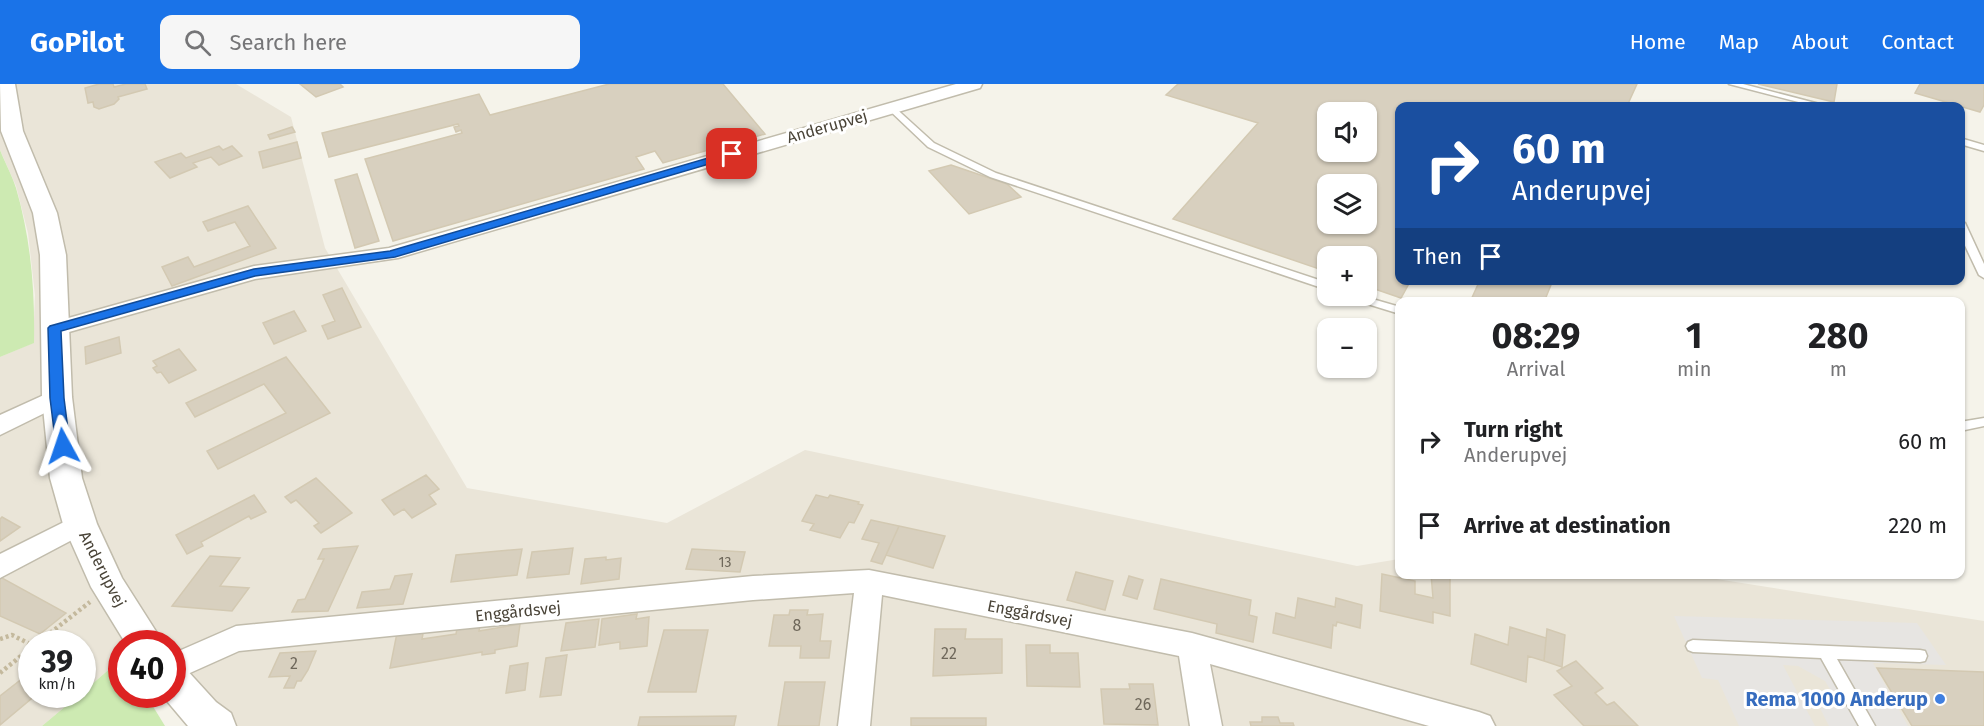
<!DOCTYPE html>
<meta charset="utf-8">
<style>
:root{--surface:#fff;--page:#f6f6f6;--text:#202124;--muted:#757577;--accent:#1a73e8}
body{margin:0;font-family:"Fira Sans",sans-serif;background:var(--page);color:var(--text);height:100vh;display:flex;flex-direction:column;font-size:22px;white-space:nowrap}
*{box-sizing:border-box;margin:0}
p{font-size:20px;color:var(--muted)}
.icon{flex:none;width:33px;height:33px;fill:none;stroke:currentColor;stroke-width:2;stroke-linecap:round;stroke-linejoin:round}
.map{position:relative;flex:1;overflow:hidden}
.drawer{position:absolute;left:1395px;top:213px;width:570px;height:282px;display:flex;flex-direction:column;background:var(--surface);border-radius:12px;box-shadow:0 2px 4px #0004}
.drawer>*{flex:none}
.guide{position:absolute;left:1395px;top:18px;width:570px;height:183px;border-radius:12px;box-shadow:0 2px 4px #0004;background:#1a4fa0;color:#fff;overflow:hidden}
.fabs{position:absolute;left:1317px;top:18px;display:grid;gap:12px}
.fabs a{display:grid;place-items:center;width:60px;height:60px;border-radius:12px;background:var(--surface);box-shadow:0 2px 4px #0004;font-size:30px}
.speed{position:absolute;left:18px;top:546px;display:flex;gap:12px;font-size:30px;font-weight:700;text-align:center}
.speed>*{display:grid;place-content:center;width:78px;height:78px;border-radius:50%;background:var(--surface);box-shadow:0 2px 4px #0004;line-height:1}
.speed small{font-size:15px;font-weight:400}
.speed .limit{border:9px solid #d22;background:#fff;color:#111}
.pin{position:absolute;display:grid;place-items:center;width:51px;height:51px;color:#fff;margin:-26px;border-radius:12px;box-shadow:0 3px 9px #0006}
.me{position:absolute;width:66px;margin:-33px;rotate:355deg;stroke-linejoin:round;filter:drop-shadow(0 0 4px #0008)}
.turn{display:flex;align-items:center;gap:21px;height:126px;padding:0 18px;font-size:27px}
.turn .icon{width:78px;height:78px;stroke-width:2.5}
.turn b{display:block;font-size:42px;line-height:51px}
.then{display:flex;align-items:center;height:57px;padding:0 18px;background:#0003;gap:12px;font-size:22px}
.eta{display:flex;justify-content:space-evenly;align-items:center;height:102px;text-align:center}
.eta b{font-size:36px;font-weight:700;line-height:42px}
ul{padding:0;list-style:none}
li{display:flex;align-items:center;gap:18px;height:84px;padding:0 18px}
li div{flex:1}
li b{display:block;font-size:22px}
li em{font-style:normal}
header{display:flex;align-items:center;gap:36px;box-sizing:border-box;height:84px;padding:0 30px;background:var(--accent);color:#fff}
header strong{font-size:28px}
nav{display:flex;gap:33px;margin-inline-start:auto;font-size:21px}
.search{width:420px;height:54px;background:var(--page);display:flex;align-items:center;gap:15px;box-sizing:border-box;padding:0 21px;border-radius:12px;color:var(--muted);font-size:22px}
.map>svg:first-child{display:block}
</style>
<header>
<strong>GoPilot</strong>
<div class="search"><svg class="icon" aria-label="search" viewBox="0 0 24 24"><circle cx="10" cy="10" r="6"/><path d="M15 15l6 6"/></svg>Search here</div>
<nav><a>Home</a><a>Map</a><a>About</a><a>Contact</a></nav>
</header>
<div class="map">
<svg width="1984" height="642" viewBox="0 0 1984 642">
<rect width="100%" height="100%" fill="#f5f3ea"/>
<path fill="#eae5d8" d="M0,0h236l55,33 34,131 142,240 200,35 138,-73 552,116 42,-7 1,15 291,1 293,46v105h-1757l-54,-56 -1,-26 -32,-1 -18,1 -1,15 -38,33 -1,-48h-50v50l47,1 -37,31h-42v-369l33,-14 2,-48 -7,-62 -12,-47 -16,-36z"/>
<path fill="#cdeab2" d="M0,66c5,13 12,25 16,38 15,52 19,102 18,155l-34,14z
M121,575l1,35 24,1 19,31h-123l37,-31 3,-1 1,-2z"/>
<path fill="#e7e5e2" d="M1674,532l243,7 29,42 -73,-2 35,63h-79l-18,-36 20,1 -6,-10 -27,-15 -15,-1 32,61h-76l-21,-46 -16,-2z"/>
<path fill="#d8d0bf" stroke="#d3c9b2" stroke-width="1.5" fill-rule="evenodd" d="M99,0h14l1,3 12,-3h19l2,5 -29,8 1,2 -5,5 -15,5 -5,-2 -1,-5 -5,1 -3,-15z
M300,0h40l3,3 -27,10z
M609,0h114l42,50 -102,29 -8,-12 -19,6 8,12 -251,72 -28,-82 97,-26 -1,-3 -5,2 -2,-5 5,-1 -1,-2 -129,33 -7,-24 157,-39 11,21z
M1178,0h459l-10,22h-227v174h11l-10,18 -35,-12v-30h-38v16l-155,-53 85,-96 -92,-28zM1328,28h38v40h-38zM1328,100h38v40h-38z
M1758,0h79l-3,18z
M1920,0h64v21l-4,7 -65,-19z
M292,43l3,5 -25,7 -2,-4z
M297,58l4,16 -38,10 -4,-16z
M219,62l4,4 9,-4 10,10 -23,9 -8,-8 -18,6 4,4 -27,11 -15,-16 26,-9 5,5z
M951,81l56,19 14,13 -52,17 -40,-43z
M357,90l22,67 -24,7 -20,-68z
M248,122l28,42 -104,38 -10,-19 26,-10 6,10 56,-21 -15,-24 -27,9 -5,-9z
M1480,196h73l-9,22h-74z
M342,204l19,39 -33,12 -6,-13 13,-5 -12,-26z
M294,227l12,20 -32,13 -11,-21z
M119,253l2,16 -35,11 -1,-17z
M179,265l17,21 -27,13 -8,-11 -4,1 -4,-5 4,-2 -4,-5z
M286,273l44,56 -112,56 -11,-18 79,-38 -22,-29 -69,33 -9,-14z
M426,391l13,14 -10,6 7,9 -24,14 -8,-9 -10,6 -12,-15z
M316,394l36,35 -31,20 -7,-7 5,-3 -23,-23 -5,3 -6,-6z
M254,411l12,17 -15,7 -2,-3 -48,26 2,4 -16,8 -11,-19z
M816,411l12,3 2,-3 29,7 -1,2 5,1 -9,18 -5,-1 -9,16 -30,-8 4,-6 -12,-3z
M2,433l18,10 -20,14v-22z
M871,436l28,6 -17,38 -11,-3 8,-18 -17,-4z
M899,442l46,10 -12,32 -47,-13z
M358,462l-30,65 -36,1 6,-12 7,-1 19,-40h-6l5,-10z
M573,464l-4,26 -42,4 5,-26z
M522,465l-5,26 -66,7 5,-27z
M692,465l53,3 -5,20 -54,-3z
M210,472l30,2 -20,28 29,2 -17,23 -60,-5z
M606,473v3l15,-2 -2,21 -38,5 4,-25z
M1076,488l37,9 -8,29 -38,-10z
M412,490l-9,30 -46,4 5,-16 28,-3 5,-13z
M1382,490l33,7v13l18,4 -2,-24h19v42l-17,-4v11l-53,-12z
M1129,492l14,4 -6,19 -14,-4z
M0,493l66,36 -26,21 -40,-18z
M1161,495l90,21 -2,15 8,2 -4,25 -37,-9 1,-9 -63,-15z
M1298,514l37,9 1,-9 26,7 -2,23 -23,-6 -1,4 -3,-1 -2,23 -58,-15 3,-20 19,5z
M790,526h18l-1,5 16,-1 -3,27h11l-2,17h-29l1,-12h-32l5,-31h15z
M637,530l-1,5 13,-2 -2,29 -27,3v-7l-21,3 3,-26z
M481,535l-2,12 41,-7 -3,22 -22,4v3l-13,2v-3l-92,16 7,-35 27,-5 -2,11 34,-5 2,-11z
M599,535l-4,28 -34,4 5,-28z
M1510,543l36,11 -2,23 -16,-5 -2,26 -55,-18 4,-30 33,11z
M935,545h31l-1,10h37v34l-69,3z
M1547,545l18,6 -3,32 -18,-6z
M664,546h44l-12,62h-48z
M1026,561h24v8h28l2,34 -53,-1z
M316,567l-8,19 -7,11h-4l-3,7h-10l6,-12 -21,1 11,-24z
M567,571l-6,40 -21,2 6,-39z
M1576,577l27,27 -8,5 12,12 7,-3 24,24h-54l-30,-31 18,-9 -15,-15z
M528,579l-3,27 -19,3 4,-27z
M1877,584l107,4v54h-72z
M32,587v23h5l-37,31v-29z
M785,598h40l-6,44h-41z
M1129,600h24l5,41 -54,-1 -3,-35h29z
M736,632l-2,10h-96l2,-9z
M1262,633h16l2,6h13l1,3h-43l-1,-4h12z
M911,634h75v8h-75z"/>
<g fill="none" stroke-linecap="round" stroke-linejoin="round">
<g stroke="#c1bcac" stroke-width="3">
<path id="service" d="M1729,0h14l84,22h-13z
M891,20l43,39 62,30 332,110v7l-338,-113 -62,-30 -40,-38 -1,-2z
M1960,54l24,7v6l-24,-7z
M1960,136l5,3 19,41v14l-5,-3 -19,-40z
M1347,212h15l38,11v7l-52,-16z
M1984,334v8l-24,5v-9z
M1693,556l227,10 5,1 2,5 -2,5 -5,1 -83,-3 38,67h-16l-38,-68 -128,-6 -5,-2 -2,-4 2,-4z"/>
</g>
<g stroke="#c1bcac" stroke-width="3">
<path id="minor" d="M956,0h26l-2,4 -582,170 -143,21 -200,57 -8,-2 -3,-5 3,-5 207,-58 135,-18z
M57,305l8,2 4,6 -4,6 -65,32v-20z
M80,430l9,3 4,7 -4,7 -89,47v-24z
M869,486l323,63 287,79 11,4 5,10h-66l-219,-62 12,62h-32l-11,-70 -297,-61 -12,131h-32l16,-133 -101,7 -514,51 -67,30v-27l64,-28 517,-50z"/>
</g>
<g stroke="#c1bcac" stroke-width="3">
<path id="tertiary" d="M0,0h15l8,47 34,82 9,42 6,142 10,81 15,46 25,54 42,66h-38l-35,-57 -28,-63 -13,-46 -8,-81 -2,-142 -7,-42 -32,-82z
M172,580l13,4 31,34 15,11 5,13h-48l-27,-32h11z"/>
</g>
<path stroke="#c4b99d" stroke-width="4.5" stroke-dasharray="3 3" stroke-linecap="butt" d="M0,555l12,-4 20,10
M36,560l54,-42
M0,589l32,-26"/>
<use href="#service" fill="#fff" fill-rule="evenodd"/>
<use href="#minor" fill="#fff" fill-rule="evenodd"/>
<use href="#tertiary" fill="#fff" fill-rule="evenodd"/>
</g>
<path fill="#1a73e8" stroke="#114b97" stroke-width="1.5" d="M732,67l4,1v4l-341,101 -140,19 -194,55 3,67 6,48 -7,5 -7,-5 -6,-48 -2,-70 2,-2 204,-57 136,-18z"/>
<circle fill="#3f7fe0" stroke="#fff" stroke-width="2" cx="1940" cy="615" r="6"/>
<g text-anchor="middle" stroke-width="6" stroke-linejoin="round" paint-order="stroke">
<g font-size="14" fill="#6e675a">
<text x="725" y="483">13</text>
</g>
<g font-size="16" fill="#4a4438" stroke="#fff">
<text transform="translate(827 42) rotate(-16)" y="6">Anderupvej</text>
<text transform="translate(103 485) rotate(63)" y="6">Anderupvej</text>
<text transform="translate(518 527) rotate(-6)" y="6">Enggårdsvej</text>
<text transform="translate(1030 529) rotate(11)" y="6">Enggårdsvej</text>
</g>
<g font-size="16" fill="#6e675a">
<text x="797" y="547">8</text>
<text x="949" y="575">22</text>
<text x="294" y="585">2</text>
<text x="1143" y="626">26</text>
</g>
<g font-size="20" font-weight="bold" fill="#366cbe" stroke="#fff" text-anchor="end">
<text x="1928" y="622">Rema 1000 Anderup</text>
</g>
</g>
</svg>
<div class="fabs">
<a><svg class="icon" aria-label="sound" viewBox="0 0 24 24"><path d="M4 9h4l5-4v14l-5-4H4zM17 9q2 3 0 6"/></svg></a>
<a><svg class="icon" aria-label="layers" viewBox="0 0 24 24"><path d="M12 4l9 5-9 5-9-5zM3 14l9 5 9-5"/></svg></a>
<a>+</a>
<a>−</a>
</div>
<div class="speed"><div>39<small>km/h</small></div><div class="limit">40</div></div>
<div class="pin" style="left:732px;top:70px;background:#d93025"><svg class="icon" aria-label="arrive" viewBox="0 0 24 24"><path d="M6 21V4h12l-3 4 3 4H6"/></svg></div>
<svg class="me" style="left:63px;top:362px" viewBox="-20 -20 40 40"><path d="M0-17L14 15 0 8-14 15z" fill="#1a73e8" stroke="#fff" stroke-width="4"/></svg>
<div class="guide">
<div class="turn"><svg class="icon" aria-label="right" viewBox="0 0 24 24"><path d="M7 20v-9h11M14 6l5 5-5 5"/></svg><div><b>60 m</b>Anderupvej</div></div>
<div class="then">Then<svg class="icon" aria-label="arrive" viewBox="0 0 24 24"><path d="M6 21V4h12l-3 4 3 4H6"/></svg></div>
</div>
<section class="drawer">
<div class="eta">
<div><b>08:29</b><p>Arrival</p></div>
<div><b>1</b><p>min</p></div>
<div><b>280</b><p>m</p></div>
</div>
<ul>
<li><svg class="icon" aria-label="right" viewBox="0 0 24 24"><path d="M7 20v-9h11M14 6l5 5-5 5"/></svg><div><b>Turn right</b><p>Anderupvej</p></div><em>60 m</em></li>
<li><svg class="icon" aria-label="arrive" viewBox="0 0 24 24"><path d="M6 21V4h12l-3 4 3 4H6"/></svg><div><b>Arrive at destination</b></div><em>220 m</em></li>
</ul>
</section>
</div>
